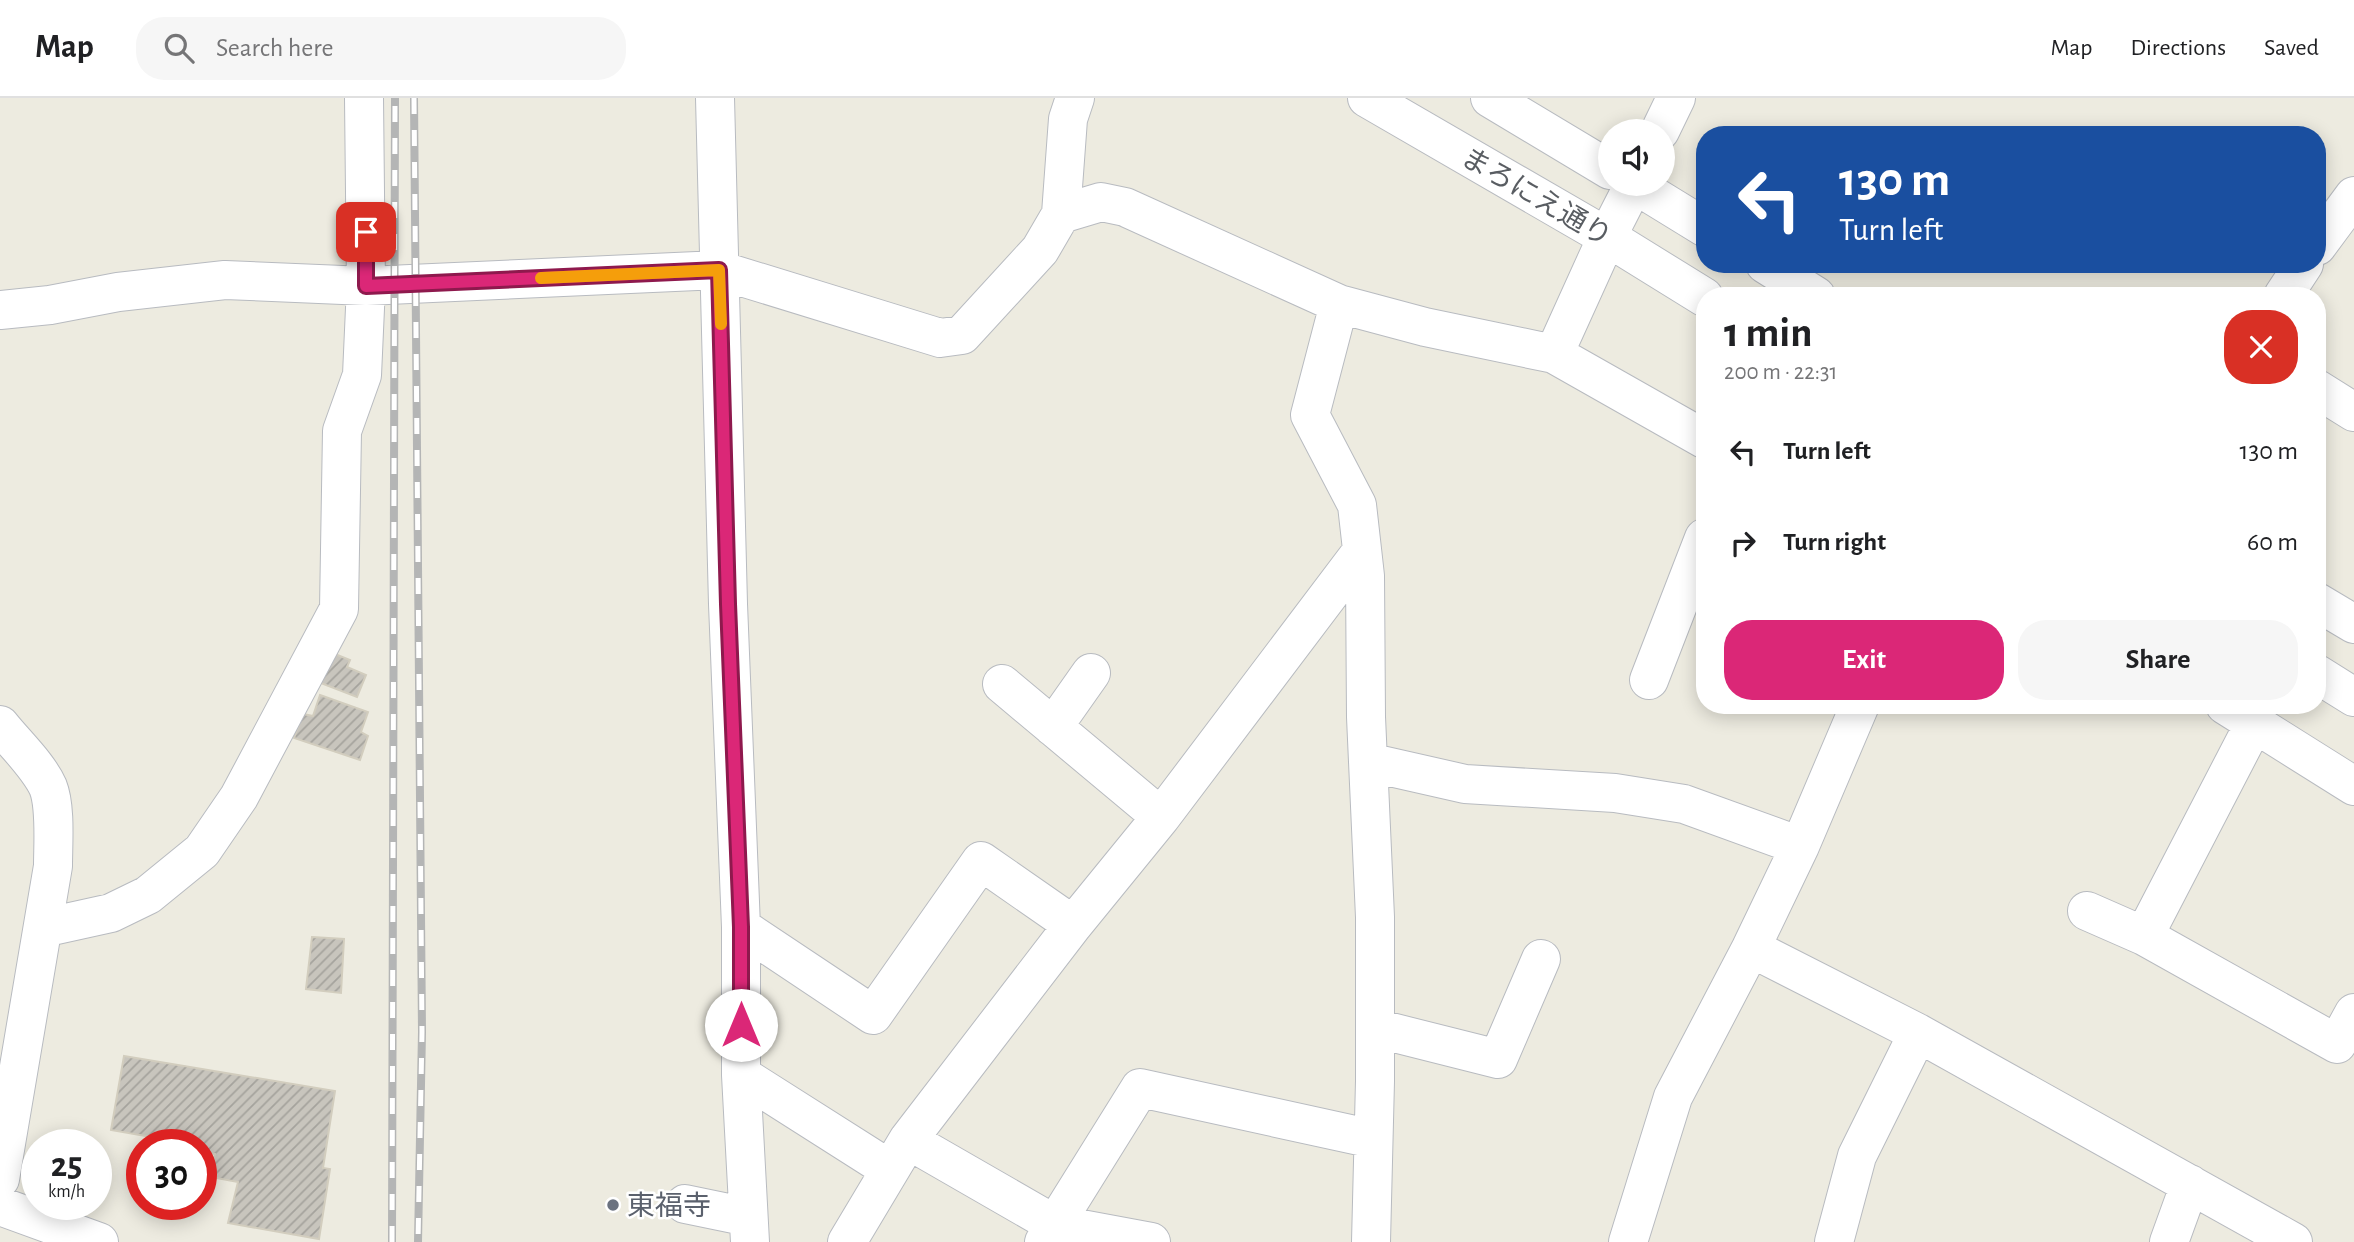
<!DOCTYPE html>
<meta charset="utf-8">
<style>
:root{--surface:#fff;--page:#f6f6f6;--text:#202124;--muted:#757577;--line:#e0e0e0;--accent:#db2777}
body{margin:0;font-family:"Alegreya Sans","Noto Sans JP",sans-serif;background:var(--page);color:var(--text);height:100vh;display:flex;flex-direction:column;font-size:26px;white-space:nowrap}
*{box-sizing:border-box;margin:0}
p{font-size:23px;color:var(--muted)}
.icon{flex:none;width:38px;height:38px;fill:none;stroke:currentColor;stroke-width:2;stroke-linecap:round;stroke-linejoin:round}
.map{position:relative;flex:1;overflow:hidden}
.panel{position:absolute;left:1696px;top:189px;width:630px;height:427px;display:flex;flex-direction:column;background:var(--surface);border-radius:28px;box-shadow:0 4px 18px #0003}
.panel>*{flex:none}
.guide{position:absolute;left:1696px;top:28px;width:630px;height:147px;border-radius:28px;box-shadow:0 4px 18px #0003;background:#1a4fa0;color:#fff;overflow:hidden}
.fabs{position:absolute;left:1598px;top:21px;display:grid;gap:14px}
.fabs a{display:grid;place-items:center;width:77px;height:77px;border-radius:50%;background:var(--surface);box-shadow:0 4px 18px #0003;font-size:35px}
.speed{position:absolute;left:21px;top:1031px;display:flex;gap:14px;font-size:35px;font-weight:700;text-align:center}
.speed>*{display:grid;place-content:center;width:91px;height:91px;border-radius:50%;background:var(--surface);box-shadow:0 4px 18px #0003;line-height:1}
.speed small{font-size:18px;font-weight:400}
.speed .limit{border:10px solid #d22;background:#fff;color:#111}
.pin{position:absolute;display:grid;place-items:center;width:60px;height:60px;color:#fff;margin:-30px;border-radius:14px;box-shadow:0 4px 10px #0006}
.me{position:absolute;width:77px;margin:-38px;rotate:0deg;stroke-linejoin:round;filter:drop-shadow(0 0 5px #0008)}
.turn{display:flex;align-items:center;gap:24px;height:147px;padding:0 28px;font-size:32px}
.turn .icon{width:91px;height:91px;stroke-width:2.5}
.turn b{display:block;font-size:49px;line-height:60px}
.round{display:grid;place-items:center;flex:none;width:74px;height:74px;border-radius:28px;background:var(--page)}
.overview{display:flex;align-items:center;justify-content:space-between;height:119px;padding:0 28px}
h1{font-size:42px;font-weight:700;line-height:52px}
.button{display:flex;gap:14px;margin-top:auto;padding:14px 28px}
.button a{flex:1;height:80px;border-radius:28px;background:var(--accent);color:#fff;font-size:28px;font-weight:700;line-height:80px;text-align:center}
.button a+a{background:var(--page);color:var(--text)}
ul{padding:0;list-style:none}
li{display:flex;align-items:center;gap:21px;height:91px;padding:0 28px}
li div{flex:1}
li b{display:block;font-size:26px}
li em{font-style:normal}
header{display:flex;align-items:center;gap:42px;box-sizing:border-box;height:98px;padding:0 35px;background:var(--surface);border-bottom:2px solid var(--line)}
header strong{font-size:33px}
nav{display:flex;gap:38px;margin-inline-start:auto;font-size:24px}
.search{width:490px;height:63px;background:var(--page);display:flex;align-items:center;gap:18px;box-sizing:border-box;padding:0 24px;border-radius:28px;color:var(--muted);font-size:26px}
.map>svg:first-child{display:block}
</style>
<header>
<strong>Map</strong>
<div class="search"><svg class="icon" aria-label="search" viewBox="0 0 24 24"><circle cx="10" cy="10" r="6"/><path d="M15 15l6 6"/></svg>Search here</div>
<nav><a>Map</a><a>Directions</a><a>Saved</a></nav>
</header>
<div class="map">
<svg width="2354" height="1144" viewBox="0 0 2354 1144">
<defs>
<pattern id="building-hatch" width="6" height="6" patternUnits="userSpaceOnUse" patternTransform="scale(1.75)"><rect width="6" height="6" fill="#c8c5bd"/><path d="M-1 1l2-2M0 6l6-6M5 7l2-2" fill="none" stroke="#a5a39d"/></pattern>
</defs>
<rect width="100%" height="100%" fill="#edebe0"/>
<path fill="url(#building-hatch)" stroke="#d2cdbe" stroke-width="2" d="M330,554l20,8 -3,7 19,8 -9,22 -39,-15z
M320,597l48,17 -7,20 7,4 -8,24 -66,-22 9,-24 10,2z
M312,839l32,2 -3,54 -35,-4z
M124,958l211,35 -12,77 7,1 -11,70 -91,-16 10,-41 -27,-5 4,-23 -14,-2v-8h-28l1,-3 -63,-11z"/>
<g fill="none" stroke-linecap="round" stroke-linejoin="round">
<g stroke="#b8bbc0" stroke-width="40">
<path id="minor" d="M715,0l13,506 13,323v148l9,167
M1367,0l240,139 97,60
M1490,0l120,72
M1660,33l16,-33
M1634,86l70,43
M1061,116l40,-12 24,5 214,97 86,23 129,27 150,85
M2317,148l37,-50
M1765,166l51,32
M2283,198l21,-32
M1339,206l-29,111 47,90 8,71 1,141 9,200v164l-4,161
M0,212l50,-5 68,-13 107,-12 141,6 353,-16 221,68 22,-3 78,-85 21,-36 7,-95 7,-21
M1554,256l53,-117 27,-53
M2317,291l37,23
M2317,504l37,22
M2317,576l37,23
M1649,582l55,-142
M1002,586l159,133
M2225,607l129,81
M2254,626l-110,212 193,108 17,-31
M0,627c15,19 38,40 48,62 8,20 5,57 5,79l-53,313
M1053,629l38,-54
M1368,664l97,22 150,9 69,11 116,42
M2087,813l57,25
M741,829l132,88 108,-154 92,64
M43,830l68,-15 37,-18 54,-44 37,-54 100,-188 3,-178 20,-56 4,-89 -2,-188
M1751,850l167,85 375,209
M1375,930l123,31 43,-100
M741,977l148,94
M908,1042l146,84 97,18
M685,1106l63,13
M0,1108l99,36
M847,1144l61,-102 165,-215 88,-108 201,-266
M1044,1144l96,-154 233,51
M1628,1144l45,-145 78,-149 49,-102 60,-141
M1834,1144l23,-86 61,-123
M2169,1144l21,-58"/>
</g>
<use href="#minor" stroke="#fff" stroke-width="38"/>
<g stroke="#b4b5b5" stroke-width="8">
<path id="rail" d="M414,0l8,934 -4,210
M392,1144l3,-1144"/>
</g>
<use href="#rail" stroke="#fff" stroke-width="5" stroke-dasharray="16" stroke-linecap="butt"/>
</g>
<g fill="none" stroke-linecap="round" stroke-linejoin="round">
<g stroke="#8e194d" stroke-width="18">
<path id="route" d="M366,134v54l353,-16 9,334 13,323v98"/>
</g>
<use href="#route" stroke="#db2777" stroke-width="12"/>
<path stroke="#f59e0b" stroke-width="12" d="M541,180l178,-8 2,54"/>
</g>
<circle fill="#6b7280" stroke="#fff" stroke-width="2.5" cx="613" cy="1107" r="7"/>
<g text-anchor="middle" stroke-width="5" stroke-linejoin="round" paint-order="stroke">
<g font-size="28" fill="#595d62" stroke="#fff">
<text transform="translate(1537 98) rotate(30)" y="10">まろにえ通り</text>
</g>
<g font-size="28" fill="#5b616d" stroke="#fff" text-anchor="start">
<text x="627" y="1117">東福寺</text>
</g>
</g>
</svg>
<div class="fabs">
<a><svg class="icon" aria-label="sound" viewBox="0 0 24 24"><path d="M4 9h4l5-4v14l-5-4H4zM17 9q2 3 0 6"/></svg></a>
</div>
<div class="speed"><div>25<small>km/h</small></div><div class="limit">30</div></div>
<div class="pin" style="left:366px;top:134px;background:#d93025"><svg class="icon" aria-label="arrive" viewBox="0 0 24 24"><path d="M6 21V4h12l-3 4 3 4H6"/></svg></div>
<svg class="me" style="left:741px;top:927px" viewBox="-20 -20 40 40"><circle r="19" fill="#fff"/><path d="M0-13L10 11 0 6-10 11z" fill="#db2777"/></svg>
<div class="guide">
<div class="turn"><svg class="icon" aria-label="left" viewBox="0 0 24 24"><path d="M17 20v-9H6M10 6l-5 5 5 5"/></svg><div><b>130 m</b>Turn left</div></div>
</div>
<section class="panel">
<div class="overview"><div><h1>1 min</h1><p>200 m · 22:31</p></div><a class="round" style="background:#d93025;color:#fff"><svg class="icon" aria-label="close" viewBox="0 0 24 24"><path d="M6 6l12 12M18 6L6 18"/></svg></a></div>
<ul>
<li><svg class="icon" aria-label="left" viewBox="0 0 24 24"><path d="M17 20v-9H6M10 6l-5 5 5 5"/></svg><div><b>Turn left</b></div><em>130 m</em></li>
<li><svg class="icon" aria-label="right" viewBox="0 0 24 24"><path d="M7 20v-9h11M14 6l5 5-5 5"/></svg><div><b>Turn right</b></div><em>60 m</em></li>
</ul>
<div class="button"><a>Exit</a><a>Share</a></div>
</section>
</div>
